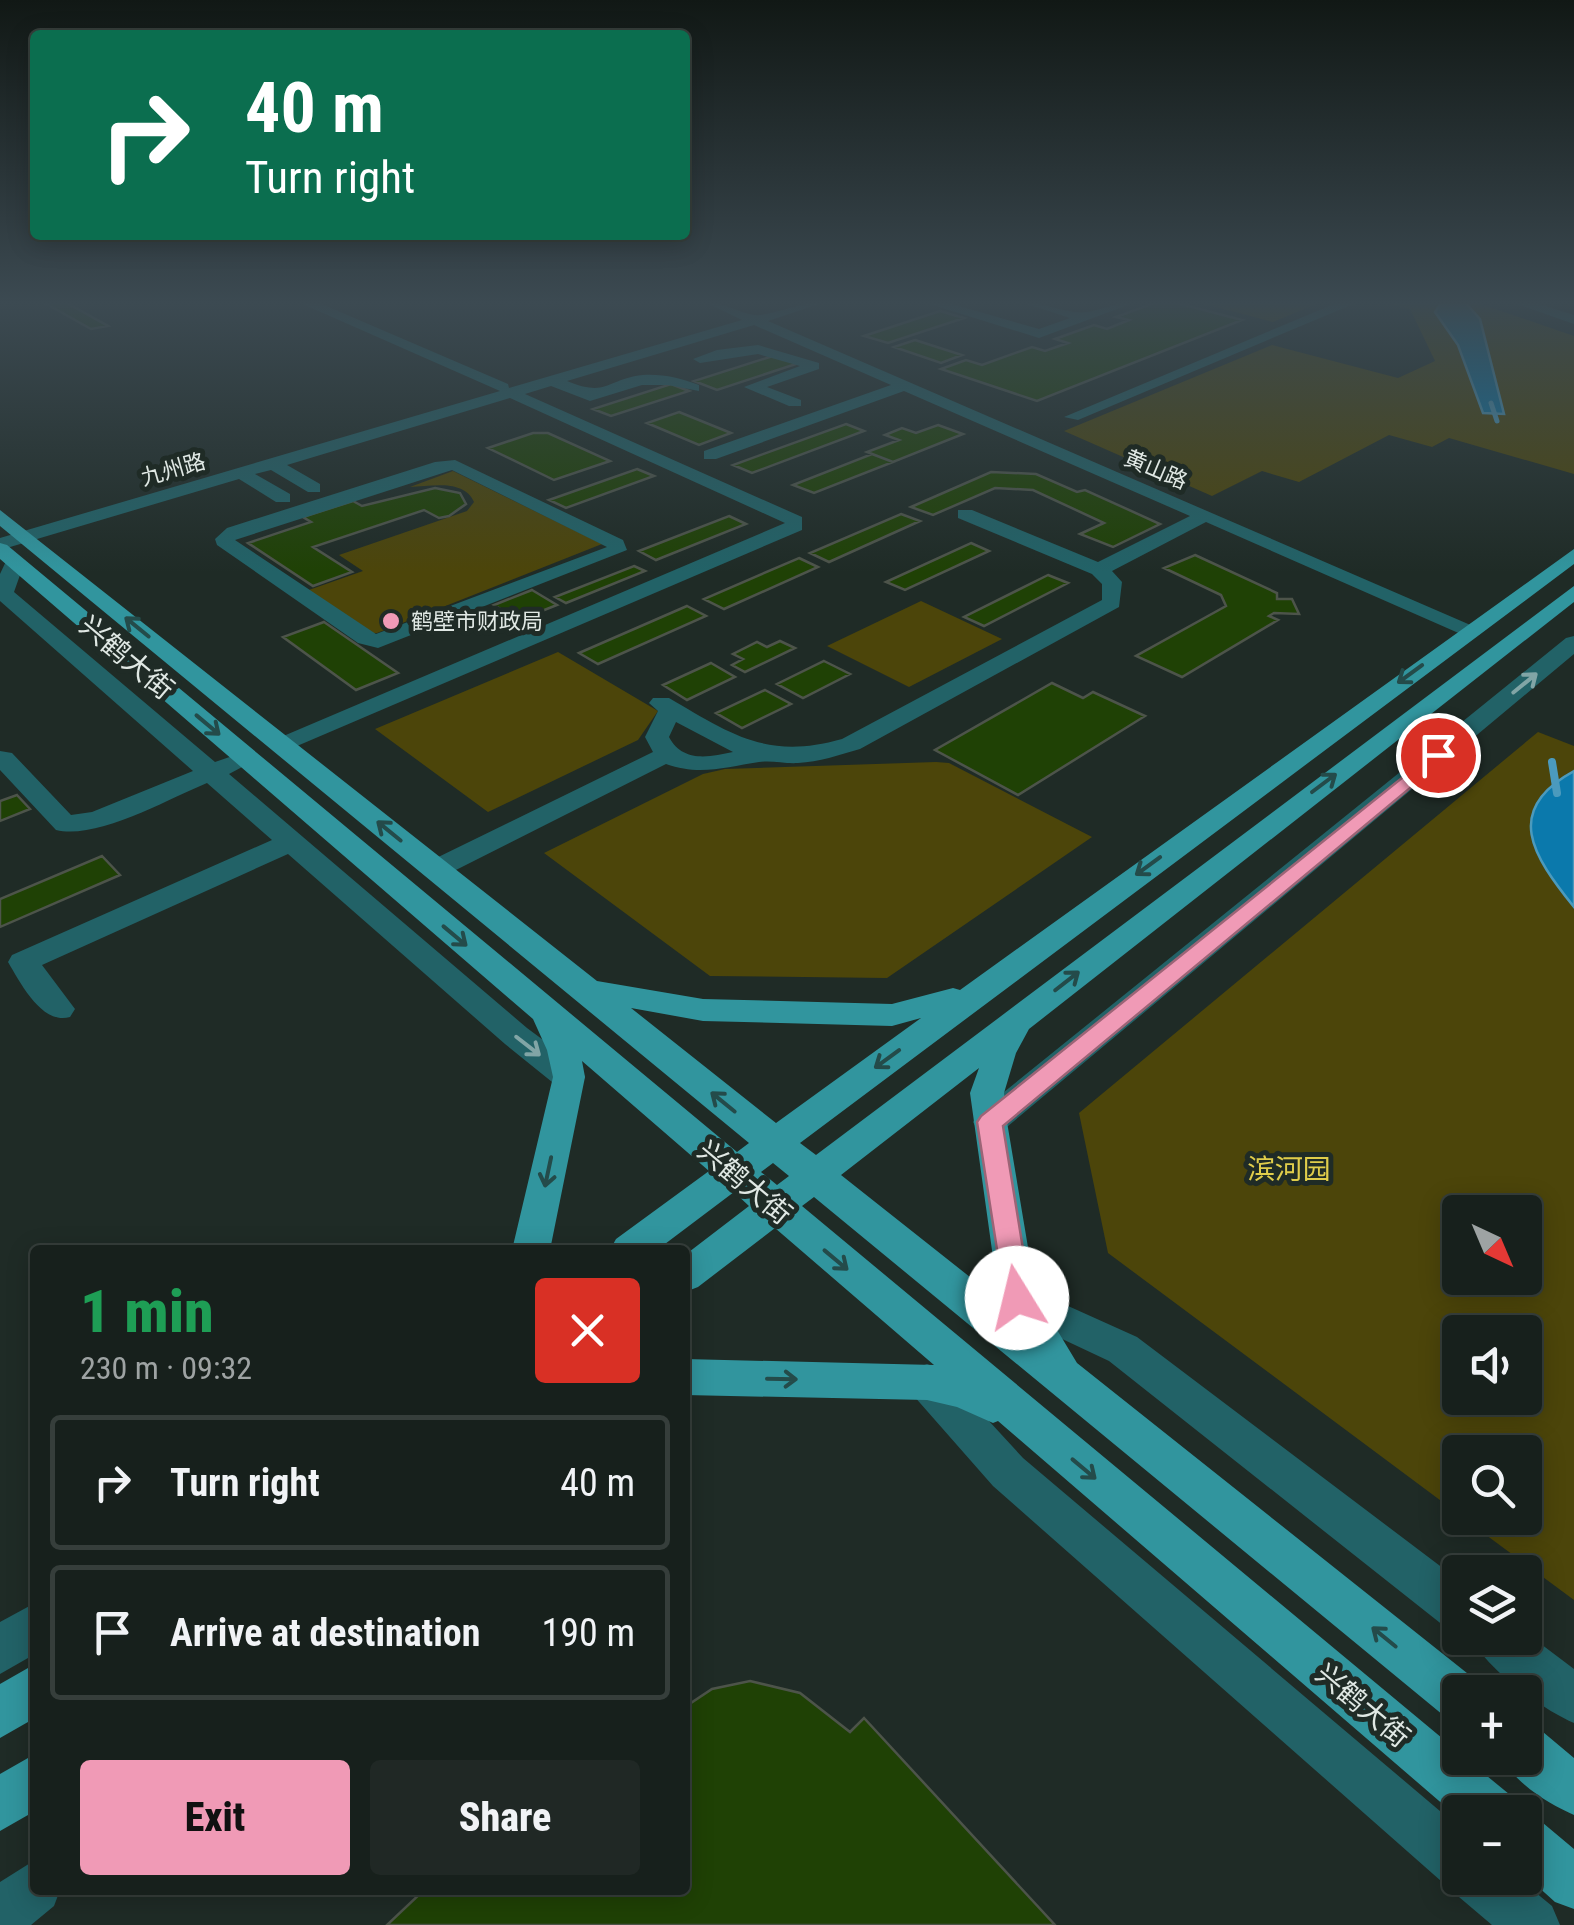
<!DOCTYPE html>
<meta charset="utf-8">
<style>
:root{--surface:#17201c;--page:#202825;--text:#f1f3f6;--muted:#9ea3a3;--line:#363e3b;--accent:#f09ab6}
body{margin:0;font-family:"Roboto Condensed","Noto Sans SC",sans-serif;background:var(--page);color:var(--text);height:100vh;display:flex;flex-direction:column;font-size:38px;white-space:nowrap}
*{box-sizing:border-box;margin:0}
p{font-size:32px;color:var(--muted)}
.icon{flex:none;width:55px;height:55px;fill:none;stroke:currentColor;stroke-width:2;stroke-linecap:round;stroke-linejoin:round}
.map{position:relative;flex:1;overflow:hidden}
.details{position:absolute;left:30px;top:1245px;width:660px;height:650px;display:flex;flex-direction:column;background:var(--surface);border-radius:10px;box-shadow:0 5px 25px #0003,0 0 0 2px var(--line)}
.details>*{flex:none}
.top-card{position:absolute;left:30px;top:30px;width:660px;height:210px;border-radius:10px;box-shadow:0 5px 25px #0003,0 0 0 2px var(--line);background:#0b6e4f;color:#fff;overflow:hidden}
.needle{width:65px;rotate:136deg}
.fabs{position:absolute;left:1442px;top:1195px;display:grid;gap:20px}
.fabs a{display:grid;place-items:center;width:100px;height:100px;border-radius:10px;background:var(--surface);box-shadow:0 5px 25px #0003,0 0 0 2px var(--line);font-size:50px}
.pin{position:absolute;display:grid;place-items:center;width:85px;height:85px;color:#fff;margin:-42px;border:5px solid #fff;border-radius:50%;box-shadow:0 2px 10px #0007}
.me{position:absolute;width:110px;margin:-55px;rotate:351deg;stroke-linejoin:round;filter:drop-shadow(0 0 8px #0008)}
.turn{display:flex;align-items:center;gap:35px;height:210px;padding:0 50px;font-size:45px}
.turn .icon{width:130px;height:130px;stroke-width:2.5}
.turn b{display:block;font-size:70px;line-height:85px}
.round{display:grid;place-items:center;flex:none;width:105px;height:105px;border-radius:10px;background:var(--page)}
.head{display:flex;align-items:center;justify-content:space-between;height:170px;padding:0 50px}
h1{font-size:60px;font-weight:800;line-height:75px;color:#1e9e55}
.button{display:flex;gap:20px;margin-top:auto;padding:20px 50px}
.button a{flex:1;height:115px;border-radius:10px;background:var(--accent);color:#111;font-size:40px;font-weight:800;line-height:115px;text-align:center}
.button a+a{background:var(--page);color:var(--text)}
ul{padding:0;list-style:none}
li{display:flex;align-items:center;gap:30px;height:135px;margin:0 20px 15px;padding:0 30px;border:5px solid var(--line);border-radius:10px}
li div{flex:1}
li b{display:block;font-size:38px}
li em{font-style:normal}
.map>svg:first-child{display:block}
</style>
<div class="map">
<svg width="1574" height="1925" viewBox="0 0 1574 1925">
<rect width="100%" height="100%" fill="#1f2b26"/>
<path fill="#4c450a" fill-rule="evenodd" d="M1197,302h124l-48,20z
M1382,302h93l99,34v138l-125,-36 -17,9 -43,-12 -90,47 -37,-11 -50,25 -148,-65 208,-86 126,33 37,-17 -25,-52z
M453,471l149,73 -225,89h-6l-65,-42 57,-20 -24,-16 128,-44 7,-9c-10,-23 -42,-16 -64,-15z
M921,601l81,38 -93,48 -82,-41z
M558,652l100,59 -20,29 -150,72 -113,-83z
M1538,732l36,14v854l-111,-82h62v-66h-65v63l-352,-262 -29,-140zM1460,1212h65v66h-65zM1460,1332h65v66h-65z
M936,762l13,1 143,74 -205,141 -177,-2 -166,-123 159,-79 22,-5z"/>
<path fill="#0b79ac" stroke="#4b9abd" stroke-width="2.5" d="M1442,302h23l15,17 24,95 -21,-1 -25,-68 -23,-33z
M1574,771v136c-41,-51 -72,-97 0,-136z"/>
<g fill="none" stroke-linecap="round" stroke-linejoin="round">
<path stroke="#4b9abd" stroke-width="5" d="M1491,403l6,18"/>
<path stroke="#4b9abd" stroke-width="8" d="M1552,762l5,31"/>
</g>
<path fill="#1f4105" stroke="#4d544a" stroke-width="2.5" d="M43,302h22l43,24 -17,3z
M1157,302h16l69,18 -205,81 -96,-32 25,-9 16,5 50,-18 13,4 23,-8 -13,-4 39,-14 13,4 22,-9 -13,-3z
M940,311l24,7 -76,25 -24,-7z
M915,340l47,15 -21,8 -47,-16z
M776,355l23,8 -82,27 -23,-9z
M671,384l18,7 -78,25 -18,-7z
M679,412l52,21 -32,12 -52,-22z
M846,424l18,7 -112,42 -19,-8z
M938,425l25,9 -70,28 -26,-10 32,-12 -14,-5 17,-7 14,5z
M533,433h15l62,28 -56,19 -66,-32z
M872,454l21,8 -79,31 -21,-8z
M637,469l17,7 -88,32 -17,-8z
M991,472l45,2 41,18 8,-2 75,34 -47,23 -33,-13 24,-11 -71,-33 -38,-2 -62,27 -22,-8z
M435,488l25,5 6,11 -17,12 -10,2 -15,-8 -111,37 39,25 -39,14 -65,-43 63,-21 -8,-5 50,-16 9,5z
M901,514l19,7 -91,41 -19,-9z
M729,516l17,8 -90,36 -17,-9z
M971,543l18,8 -84,39 -19,-8z
M1195,555l82,38v6h15l7,15 -25,-1 -5,3 9,4 -96,57 -46,-21 90,-50 -5,-11 -57,-27z
M799,558l19,9 -94,42 -20,-10z
M634,566l11,5 -79,32 -11,-6z
M1048,575l20,8 -84,43 -20,-9z
M532,590l25,15 -38,15 -25,-15z
M687,606l19,10 -108,48 -19,-11z
M324,622l74,51 -42,17 -73,-53z
M780,641l15,7 -50,24 -13,-7 11,-6 -10,-5 24,-12 10,5z
M824,661l26,13 -47,24 -26,-14z
M711,663l24,14 -48,23 -24,-15z
M1052,683l31,15 10,-6 52,24 -127,79 -83,-45z
M765,690l26,14 -49,24 -26,-15z
M17,795l13,14 -30,12v-20z
M102,856l18,19 -120,52v-28z
M750,1681l50,12 50,39 14,-14 191,207h-668l37,-35h261v-183l27,-18z"/>
<g fill="none" stroke-linecap="round" stroke-linejoin="round">
<path fill="#226267" fill-rule="evenodd" d="M298,302h19l191,82 1,4 233,-68 -37,-18c20,0 41,15 55,13 23,-3 41,-13 65,-13l-57,19 714,309 -3,5h-16l-257,-113 -94,49 10,11 -3,25 -259,142c-21,6 -41,13 -62,14 -13,1 -26,-3 -39,-1 -33,5 -60,14 -93,2l-220,111h-20l-4,-6 4,-6 227,-111 -8,-15 13,-26 -9,-8 4,-5h16c63,37 99,62 173,41l260,-139v-16l-10,-10 -134,-56v-8h14l126,52 92,-46 -286,-125 -188,68h-12v-8l187,-66 -137,-60 -187,56c41,17 39,-2 76,-6 21,-1 37,3 56,10v6l-31,-6h-26l-52,16 -39,-15 -26,8 277,123v13l-519,222 -9,-2 -3,-5 3,-5 511,-217 -275,-125 -223,67 33,19v8h-12l-37,-22 -16,4 35,20v8h-14l-37,-23 -239,71v-12l500,-147zM676,722l57,30c-24,5 -50,11 -64,-15z
M923,302h22l94,27 31,-11 -49,-16c21,0 50,13 66,10 18,-3 30,-10 49,-10l-97,36z
M1339,302h19l-280,118 -14,-3z
M1511,302h22l41,13v9z
M758,345l61,18v6l-52,18 34,13v6h-12l-45,-19 56,-21 -42,-12 -58,9 -7,-4 24,-9z
M455,460l168,80 4,10 -249,98 -20,-5 -141,-98 -2,-6 12,-11 208,-66zM452,470l155,77 -231,87 -141,-94z
M15,555l10,6 -11,31 201,170 32,-11 9,2 3,5 -30,16 298,254 54,40 4,9 -4,9 -12,3 -12,-3 -52,-42 -217,-190 -246,111 33,44 -5,8c-28,8 -49,-33 -62,-55l4,-7 260,-115 -65,-57c-39,16 -110,57 -151,47l-56,-60v-19l12,2 59,62 21,-3 101,-41 -193,-170v-27l8,-17z
M1574,636v18l-572,477 -12,4 -12,-4 -5,-9 5,-9 588,-475z
M1017,1283l120,54 323,244v52l-16,-7 -335,-265 -106,-50 -5,-12 5,-12z
M927,1364l14,5 82,89 437,370v50h58l34,28 8,19h-68l-33,-28 -4,-11 -14,-5 -448,-395 -80,-91 -6,-13 6,-13z
M35,1603v51l-35,20v-52z
M1525,1632l49,37v54c-30,-12 -90,-56 -102,-85h53z
M35,1860v30h25l-6,16 -23,19h-31v-43z"/>
<path fill="#31959e" fill-rule="evenodd" d="M0,510l597,471 106,18 189,5 61,-16 7,2 614,-441v15l-774,579 16,12 758,-569v16l-545,427 -13,24 -12,40 3,29 29,173 41,68 400,318 5,11h-22v30l-17,-7 -629,-518 -12,9 658,547v5h5l44,36 7,18h-56v7l-462,-398 -5,2 -36,-16 -30,-7 -242,-5v-36l249,6 -159,-137 -77,59 -13,5v-37l64,-49 -15,-14 -77,58h-47l6,-11 93,-68 -127,-110 3,16 -35,173h-38l41,-173 -6,-27 -14,-31 -533,-460v-16l7,2 730,607 12,-9 -749,-617zM631,1008l72,13 189,5 29,-8 -145,105zM979,1068l-9,25 29,207 -158,-125zM773,1163l16,13 -12,9 -16,-13z
M35,1664v54l-35,20v-54z
M1525,1725l18,7 31,26v57c-24,-10 -61,-33 -71,-57h22z
M35,1754v57l-35,20v-57z
M1525,1815l18,8 31,26v60l-19,-7 -30,-27z"/>
</g>
<defs><path id="oneway-shaft" d="M-6 0H5M1.5-3L5.5 0L1.5 3" fill="none" stroke-width="1.6" stroke-linecap="round" stroke-linejoin="round" transform="scale(2.5)"/></defs>
<g stroke="#244b4a">
<use href="#oneway-shaft" transform="translate(137 627) rotate(-141)"/>
<use href="#oneway-shaft" transform="translate(1410 674) rotate(144)"/>
<use href="#oneway-shaft" transform="translate(208 725) rotate(40)"/>
<use href="#oneway-shaft" transform="translate(1324 783) rotate(-37)"/>
<use href="#oneway-shaft" transform="translate(389 831) rotate(-141)"/>
<use href="#oneway-shaft" transform="translate(1148 866) rotate(144)"/>
<use href="#oneway-shaft" transform="translate(455 936) rotate(40)"/>
<use href="#oneway-shaft" transform="translate(1067 981) rotate(-38)"/>
<use href="#oneway-shaft" transform="translate(887 1059) rotate(144)"/>
<use href="#oneway-shaft" transform="translate(723 1102) rotate(-141)"/>
<use href="#oneway-shaft" transform="translate(548 1172) rotate(102)"/>
<use href="#oneway-shaft" transform="translate(836 1260) rotate(40)"/>
<use href="#oneway-shaft" transform="translate(782 1379) rotate(1)"/>
<use href="#oneway-shaft" transform="translate(1084 1469) rotate(40)"/>
<use href="#oneway-shaft" transform="translate(1384 1637) rotate(-141)"/>
</g>
<g stroke="#81a5a6">
<use href="#oneway-shaft" transform="translate(1525 683) rotate(-39)"/>
<use href="#oneway-shaft" transform="translate(528 1046) rotate(38)"/>
</g>
<linearGradient id="sky" x2="0" y2="1"><stop stop-color="#111815"/><stop offset="0.53" stop-color="#3c4a52"/><stop offset="1" stop-color="#3c4a52" stop-opacity="0"/></linearGradient>
<rect width="1574" height="572" fill="url(#sky)"/>
<path fill="#f09ab6" stroke="#9c6476" stroke-width="2.5" d="M1438,749l9,6 -2,4 -442,367 28,172 -4,9 -10,4 -11,-4 -29,-185 4,-6z"/>
<circle fill="#f09ab6" stroke="#1f2b26" stroke-width="4" cx="391" cy="621" r="10"/>
<g text-anchor="middle" stroke-width="10" stroke-linejoin="round" paint-order="stroke">
<g font-size="22" fill="#e0e8e4" stroke="#1f2b26">
<text transform="translate(173 469) rotate(-16)" y="8">九州路</text>
<text transform="translate(1156 469) rotate(23)" y="8">黄山路</text>
</g>
<g font-size="22" fill="#e0e8e4" stroke="#1f2b26" text-anchor="start">
<text x="411" y="629">鹤壁市财政局</text>
</g>
<g font-size="28" fill="#e0e8e4" stroke="#1f2b26">
<text transform="translate(127 657) rotate(40)" y="10">兴鹤大街</text>
<text transform="translate(745 1182) rotate(40)" y="10">兴鹤大街</text>
<text transform="translate(1363 1705) rotate(40)" y="10">兴鹤大街</text>
</g>
<g font-size="28" fill="#e0cd4b" stroke="#1f2b26">
<text x="1289" y="1179">滨河园</text>
</g>
</g>
</svg>
<div class="fabs">
<a><svg class="needle" viewBox="-14 -14 28 28"><path d="M0-13l5 13h-10z" fill="#e53935"/><path d="M0 13l5-13h-10z" fill="#9ea3a3"/></svg></a>
<a><svg class="icon" aria-label="sound" viewBox="0 0 24 24"><path d="M4 9h4l5-4v14l-5-4H4zM17 9q2 3 0 6"/></svg></a>
<a><svg class="icon" aria-label="search" viewBox="0 0 24 24"><circle cx="10" cy="10" r="6"/><path d="M15 15l6 6"/></svg></a>
<a><svg class="icon" aria-label="layers" viewBox="0 0 24 24"><path d="M12 4l9 5-9 5-9-5zM3 14l9 5 9-5"/></svg></a>
<a>+</a>
<a>−</a>
</div>
<div class="pin" style="left:1438px;top:755px;background:#d93025"><svg class="icon" aria-label="arrive" viewBox="0 0 24 24"><path d="M6 21V4h12l-3 4 3 4H6"/></svg></div>
<svg class="me" style="left:1017px;top:1298px" viewBox="-20 -20 40 40"><circle r="19" fill="#fff"/><path d="M0-13L10 11 0 6-10 11z" fill="#f09ab6"/></svg>
<div class="top-card">
<div class="turn"><svg class="icon" aria-label="right" viewBox="0 0 24 24"><path d="M7 20v-9h11M14 6l5 5-5 5"/></svg><div><b>40 m</b>Turn right</div></div>
</div>
<section class="details">
<div class="head"><div><h1>1 min</h1><p>230 m · 09:32</p></div><a class="round" style="background:#d93025;color:#fff"><svg class="icon" aria-label="close" viewBox="0 0 24 24"><path d="M6 6l12 12M18 6L6 18"/></svg></a></div>
<ul>
<li><svg class="icon" aria-label="right" viewBox="0 0 24 24"><path d="M7 20v-9h11M14 6l5 5-5 5"/></svg><div><b>Turn right</b></div><em>40 m</em></li>
<li><svg class="icon" aria-label="arrive" viewBox="0 0 24 24"><path d="M6 21V4h12l-3 4 3 4H6"/></svg><div><b>Arrive at destination</b></div><em>190 m</em></li>
</ul>
<div class="button"><a>Exit</a><a>Share</a></div>
</section>
</div>
